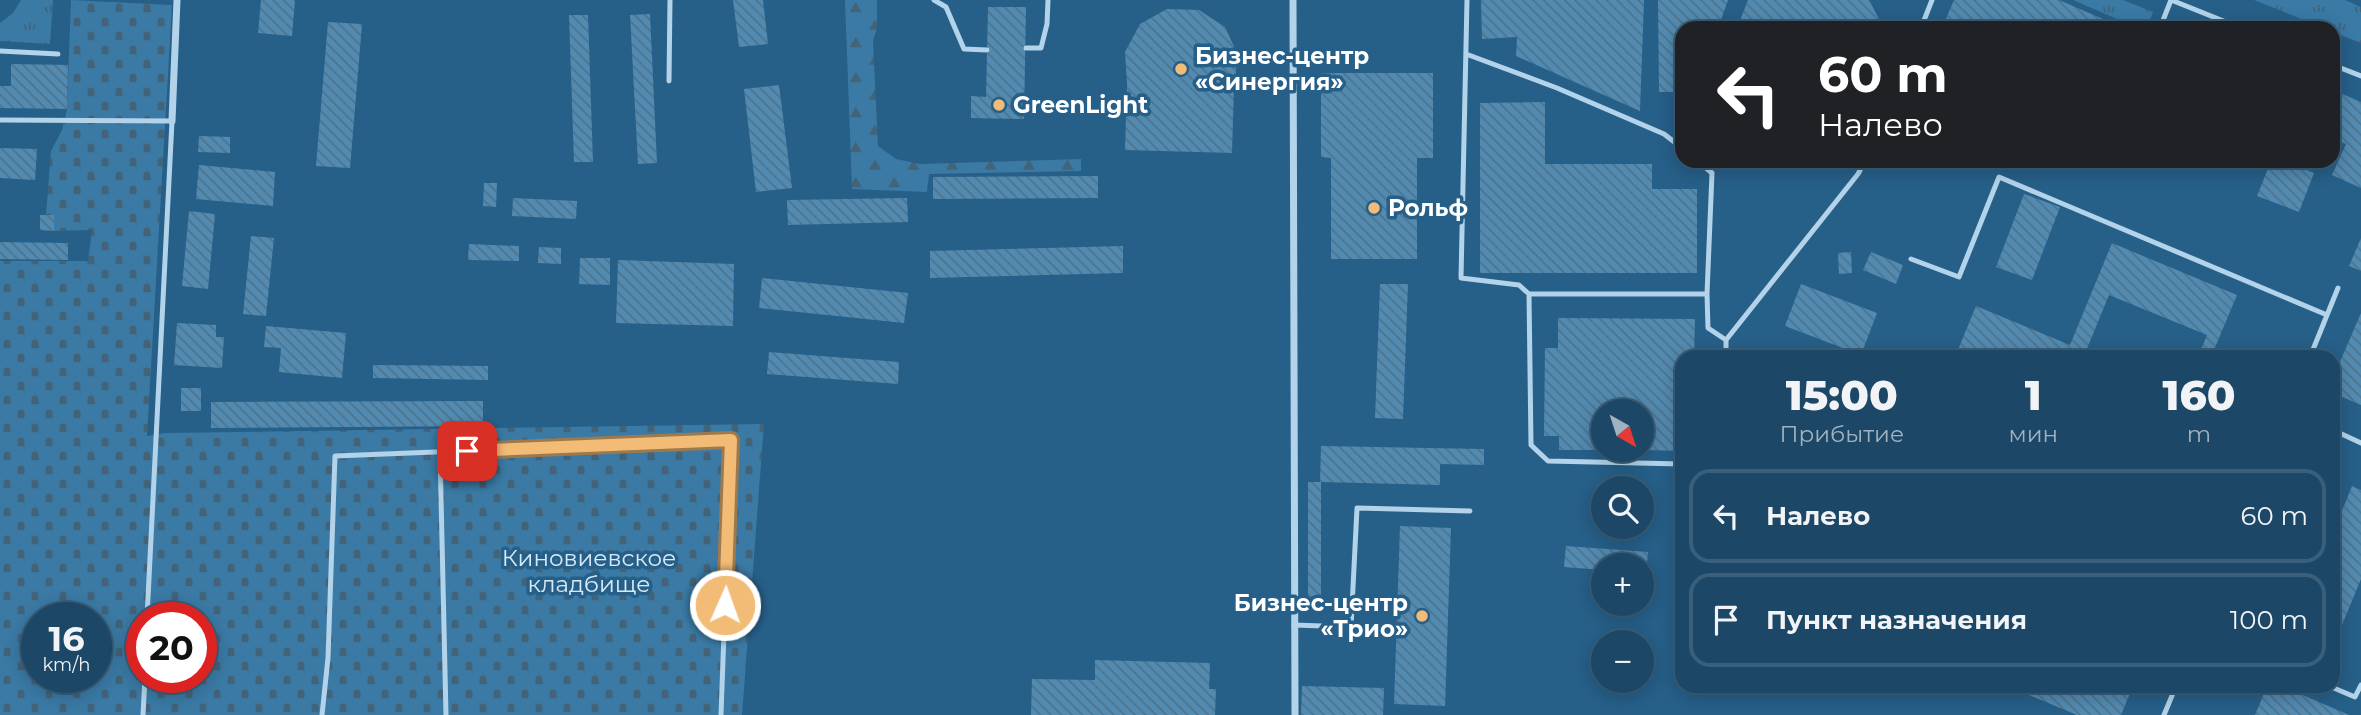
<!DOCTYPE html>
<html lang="ru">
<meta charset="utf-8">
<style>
:root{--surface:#1c4766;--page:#29516f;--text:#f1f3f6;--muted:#a0b2bf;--line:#3a5f7a}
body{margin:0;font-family:Montserrat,sans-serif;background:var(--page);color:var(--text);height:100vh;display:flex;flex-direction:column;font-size:26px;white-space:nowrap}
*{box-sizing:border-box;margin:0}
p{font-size:23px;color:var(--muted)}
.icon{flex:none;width:38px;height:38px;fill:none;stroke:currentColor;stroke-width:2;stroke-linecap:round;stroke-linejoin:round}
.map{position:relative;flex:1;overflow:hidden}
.drawer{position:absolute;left:1675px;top:350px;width:665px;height:343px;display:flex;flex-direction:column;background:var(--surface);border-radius:21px;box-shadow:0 4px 18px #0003,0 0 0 2px var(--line)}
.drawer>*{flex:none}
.top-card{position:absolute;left:1675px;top:21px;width:665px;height:147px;border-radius:21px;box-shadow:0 4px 18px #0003,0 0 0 2px var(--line);background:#202124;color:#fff;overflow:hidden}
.needle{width:46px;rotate:141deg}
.tools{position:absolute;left:1591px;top:399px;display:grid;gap:14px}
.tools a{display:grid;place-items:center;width:63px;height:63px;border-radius:50%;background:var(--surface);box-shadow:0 4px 18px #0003,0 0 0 2px var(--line);font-size:35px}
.speed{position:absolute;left:21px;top:602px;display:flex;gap:14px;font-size:35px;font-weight:700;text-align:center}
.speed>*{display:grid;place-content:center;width:91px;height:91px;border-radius:50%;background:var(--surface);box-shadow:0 4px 18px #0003,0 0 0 2px var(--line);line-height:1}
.speed small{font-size:18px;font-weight:400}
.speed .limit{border:10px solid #d22;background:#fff;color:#111}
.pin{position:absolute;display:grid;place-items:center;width:60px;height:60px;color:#fff;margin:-30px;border-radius:14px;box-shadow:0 4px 10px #0006}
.me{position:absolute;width:77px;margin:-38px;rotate:2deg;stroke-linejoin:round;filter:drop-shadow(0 0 5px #0008)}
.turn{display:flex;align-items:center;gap:24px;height:147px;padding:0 28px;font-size:32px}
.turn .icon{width:91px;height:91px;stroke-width:2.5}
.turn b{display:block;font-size:49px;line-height:60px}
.eta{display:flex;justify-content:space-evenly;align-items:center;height:119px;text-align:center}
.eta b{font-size:42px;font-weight:800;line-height:49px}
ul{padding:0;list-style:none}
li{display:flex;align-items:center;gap:21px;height:94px;margin:0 14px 10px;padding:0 14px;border:4px solid var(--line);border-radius:21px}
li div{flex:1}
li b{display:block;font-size:26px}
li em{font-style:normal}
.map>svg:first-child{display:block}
</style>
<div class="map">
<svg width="2361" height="715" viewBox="0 0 2361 715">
<defs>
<pattern id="grass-tufts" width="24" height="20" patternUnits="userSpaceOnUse" patternTransform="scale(1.75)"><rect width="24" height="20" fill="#3a7aa5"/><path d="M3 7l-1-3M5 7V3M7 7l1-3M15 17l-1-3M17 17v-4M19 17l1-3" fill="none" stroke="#436378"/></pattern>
<pattern id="forest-firs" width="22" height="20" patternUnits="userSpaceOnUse" patternTransform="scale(1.75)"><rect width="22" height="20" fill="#3a7aa5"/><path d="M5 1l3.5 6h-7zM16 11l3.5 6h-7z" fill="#436378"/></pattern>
<pattern id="cemetery-stones" width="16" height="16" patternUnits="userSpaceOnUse" patternTransform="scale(1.75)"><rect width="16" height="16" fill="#3a7aa5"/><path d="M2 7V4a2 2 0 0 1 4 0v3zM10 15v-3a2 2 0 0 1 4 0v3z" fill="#436378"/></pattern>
<pattern id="building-back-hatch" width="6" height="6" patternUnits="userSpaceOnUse" patternTransform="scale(1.75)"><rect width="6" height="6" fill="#528bb2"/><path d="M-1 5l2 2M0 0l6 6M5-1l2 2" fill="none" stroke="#507289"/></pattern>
</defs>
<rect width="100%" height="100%" fill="#265f88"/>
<path fill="url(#grass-tufts)" d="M21,0h32l-3,44 -50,-3v-18l13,-10z
M2073,0h50l30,12 -6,16h-9z
M2254,0h91l16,7v36l-28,-11v-4h-9z"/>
<path fill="url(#forest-firs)" d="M845,0h32v28l-4,13 5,105 18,13 24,5 161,-5v12l-152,3 -2,18 -75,-3z"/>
<path fill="url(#cemetery-stones)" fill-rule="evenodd" d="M71,0l101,5 -25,431 19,-3 598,-9 -22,291h-742v-454h88l4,-31 -38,1 -8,-16 5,-64 11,-21 5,-21zM37,618h59v59h-59zM142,618h59v59h-59z"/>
<path fill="url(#building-back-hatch)" d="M261,0h34l-3,36 -34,-3z
M733,0h30l5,44 -29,3z
M1481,0h163l-4,111 -124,-55 1,-19 -35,2z
M1658,0h70l-10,28h-36v64h-23z
M1748,0h121l10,19 2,9h-144z
M1954,0h105l65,28h-182z
M988,7h38l-2,112 -53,-1v-22l15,1z
M1167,9l32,1 26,17 13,28 -4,31 -2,67 -107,-3 2,-67 -2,-31 15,-28z
M650,14l7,149 -19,1 -8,-149z
M569,15h19l5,147h-19z
M328,22l34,2 -12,144 -34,-2z
M11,64l57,1 -1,44 -67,-1v-22h11z
M1321,73h112v85h-16v101h-86v-101l-10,-1z
M779,85l13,103 -36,4 -12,-103z
M2333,90l28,12v86l-29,-13 14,-31 -13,-5z
M1545,102v62h107v25h45v84h-217v-170z
M199,136l31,1v16l-32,-1z
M0,148l37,1 -2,31 -35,-2z
M2271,161h14l29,12 -15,39 -42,-16z
M199,165l76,7 -2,34 -77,-7z
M1098,176v22l-165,1v-22z
M484,183h13l-1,24 -13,-1z
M2024,194l36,13 -28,73 -36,-13z
M513,198l64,3 -1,18 -64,-3z
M907,198l1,24 -120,3 -1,-25z
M189,211l26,3 -7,75 -26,-3z
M40,215h14v16l-14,-1z
M251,236l23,2 -8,78 -23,-2z
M2361,238v33l-12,-5z
M0,242l68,1v17l-68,-1z
M2112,243l125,52 -26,62h-13l9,-22 -98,-40 -23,56 13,6h-144l21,-51 94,39z
M469,244l50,2v15l-51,-1z
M1123,246v27l-193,5v-27z
M539,247l22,1v16l-23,-1z
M1851,252l1,21 -13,1 -1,-21z
M1871,252l32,13 -7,19 -33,-14z
M580,258h30v27l-31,-1z
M618,260l116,4 -1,62 -117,-3z
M762,278l146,15 -4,30 -145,-15z
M1380,284h28l-5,135 -28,-1z
M1801,284l76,29 -16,42 -76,-29z
M2361,313v92l-28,-12v-15z
M1558,318l137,1 -1,38h-12v94l-40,-1v-39h-39v39h-44v-14h-15l1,-88h13z
M177,323l39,2v12h8l-2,31 -48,-3z
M266,326l80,7 -4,45 -63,-6 2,-24 -17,-1z
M769,352l130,10 -1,22 -131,-10z
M373,365l115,1v14l-115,-2z
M181,388h20v23h-20z
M483,401v25l-272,2v-26z
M1321,446l163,3v16l-44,-1v21l-119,-3v122h-13v-122h12z
M2352,486l9,4v89l-28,68v-114z
M1400,526l51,2 -6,178 -51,-2z
M1566,546l82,6 -2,22 -4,-1v-8h-39v5l-39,-3z
M1095,660l115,3 -1,26h7l-1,26h-184l1,-36 63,1z
M1302,686l82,2 -1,27h-82z
M2007,686h126l-12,29h-44z
M2267,686h15l67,29h-94z"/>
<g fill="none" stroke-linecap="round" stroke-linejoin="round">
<path stroke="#b2d3e9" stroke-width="5" d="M934,0l12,7 18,42 23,1
M1467,0l-6,278 58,7 10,9
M2171,0l70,28
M1921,28l11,-28
M2160,28l11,-28
M1026,48h15l6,-24 1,-24
M0,51l58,3
M1466,54l91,34 107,46 18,14
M2333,65l28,11
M669,81l1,-81
M0,120l172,1 -25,497
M1698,161l14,12 -5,121 1,34 18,12
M1911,259l48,18 40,-100 328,138
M1726,357v-17l132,-166 7,-13
M2310,357l28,-69
M2333,430l28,13
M440,452l6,263
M1682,464l-134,-3 -17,-16 -2,-151h178
M1294,625l57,2 6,-119 113,3
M2329,686l26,11 6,-12
M143,715l2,-38
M322,715l6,-57 7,-202 396,-16 -10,275
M2164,715l12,-29"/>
<path stroke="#b2d3e9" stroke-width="7" d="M1293,0l2,715
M172,121l5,-121"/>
</g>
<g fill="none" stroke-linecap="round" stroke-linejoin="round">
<g stroke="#9d7a4d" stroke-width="18">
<path id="route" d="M467,451l264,-11 -6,165"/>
</g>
<use href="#route" stroke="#f2bc76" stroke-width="12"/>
</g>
<g fill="#f2bc76" stroke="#265f88" stroke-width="2.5">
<circle cx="1181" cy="69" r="7"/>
<circle cx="999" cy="105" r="7"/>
<circle cx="1374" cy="208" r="7"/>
<circle cx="1422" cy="616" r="7"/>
</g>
<g text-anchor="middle" stroke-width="7" stroke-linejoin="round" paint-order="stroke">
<g font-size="23" font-weight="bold" fill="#fff" stroke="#265f88" text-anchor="start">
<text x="1195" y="64">Бизнес-центр<tspan x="1195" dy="26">«Синергия»</tspan></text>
<text x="1013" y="113">GreenLight</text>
<text x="1388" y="216">Рольф</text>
<text x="1408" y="611" text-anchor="end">Бизнес-центр<tspan x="1408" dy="26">«Трио»</tspan></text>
</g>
<g font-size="23" fill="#d6eaf7" stroke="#265f88">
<text x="589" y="566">Киновиевское<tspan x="589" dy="26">кладбище</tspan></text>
</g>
</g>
</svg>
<div class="tools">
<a><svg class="needle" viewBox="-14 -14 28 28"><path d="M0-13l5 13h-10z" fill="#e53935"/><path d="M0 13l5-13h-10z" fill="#a0b2bf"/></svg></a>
<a><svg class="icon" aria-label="search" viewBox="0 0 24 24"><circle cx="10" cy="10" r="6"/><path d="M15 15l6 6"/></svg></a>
<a>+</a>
<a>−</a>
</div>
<div class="speed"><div>16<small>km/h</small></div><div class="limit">20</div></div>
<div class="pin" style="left:467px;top:451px;background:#d93025"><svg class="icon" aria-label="arrive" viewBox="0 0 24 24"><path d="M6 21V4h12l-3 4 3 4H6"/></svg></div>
<svg class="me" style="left:725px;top:605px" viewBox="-20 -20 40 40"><circle r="17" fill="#f2bc76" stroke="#fff" stroke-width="3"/><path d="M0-11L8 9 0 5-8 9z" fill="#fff"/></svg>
<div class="top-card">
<div class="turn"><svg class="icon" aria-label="left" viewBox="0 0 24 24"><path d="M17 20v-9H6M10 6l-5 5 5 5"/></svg><div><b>60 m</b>Налево</div></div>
</div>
<section class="drawer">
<div class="eta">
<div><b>15:00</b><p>Прибытие</p></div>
<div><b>1</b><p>мин</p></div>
<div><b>160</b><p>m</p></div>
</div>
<ul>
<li><svg class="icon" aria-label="left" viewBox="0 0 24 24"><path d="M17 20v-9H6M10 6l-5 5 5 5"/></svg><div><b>Налево</b></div><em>60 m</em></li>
<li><svg class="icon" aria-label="arrive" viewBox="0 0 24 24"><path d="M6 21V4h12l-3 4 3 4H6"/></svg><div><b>Пункт назначения</b></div><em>100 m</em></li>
</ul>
</section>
</div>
